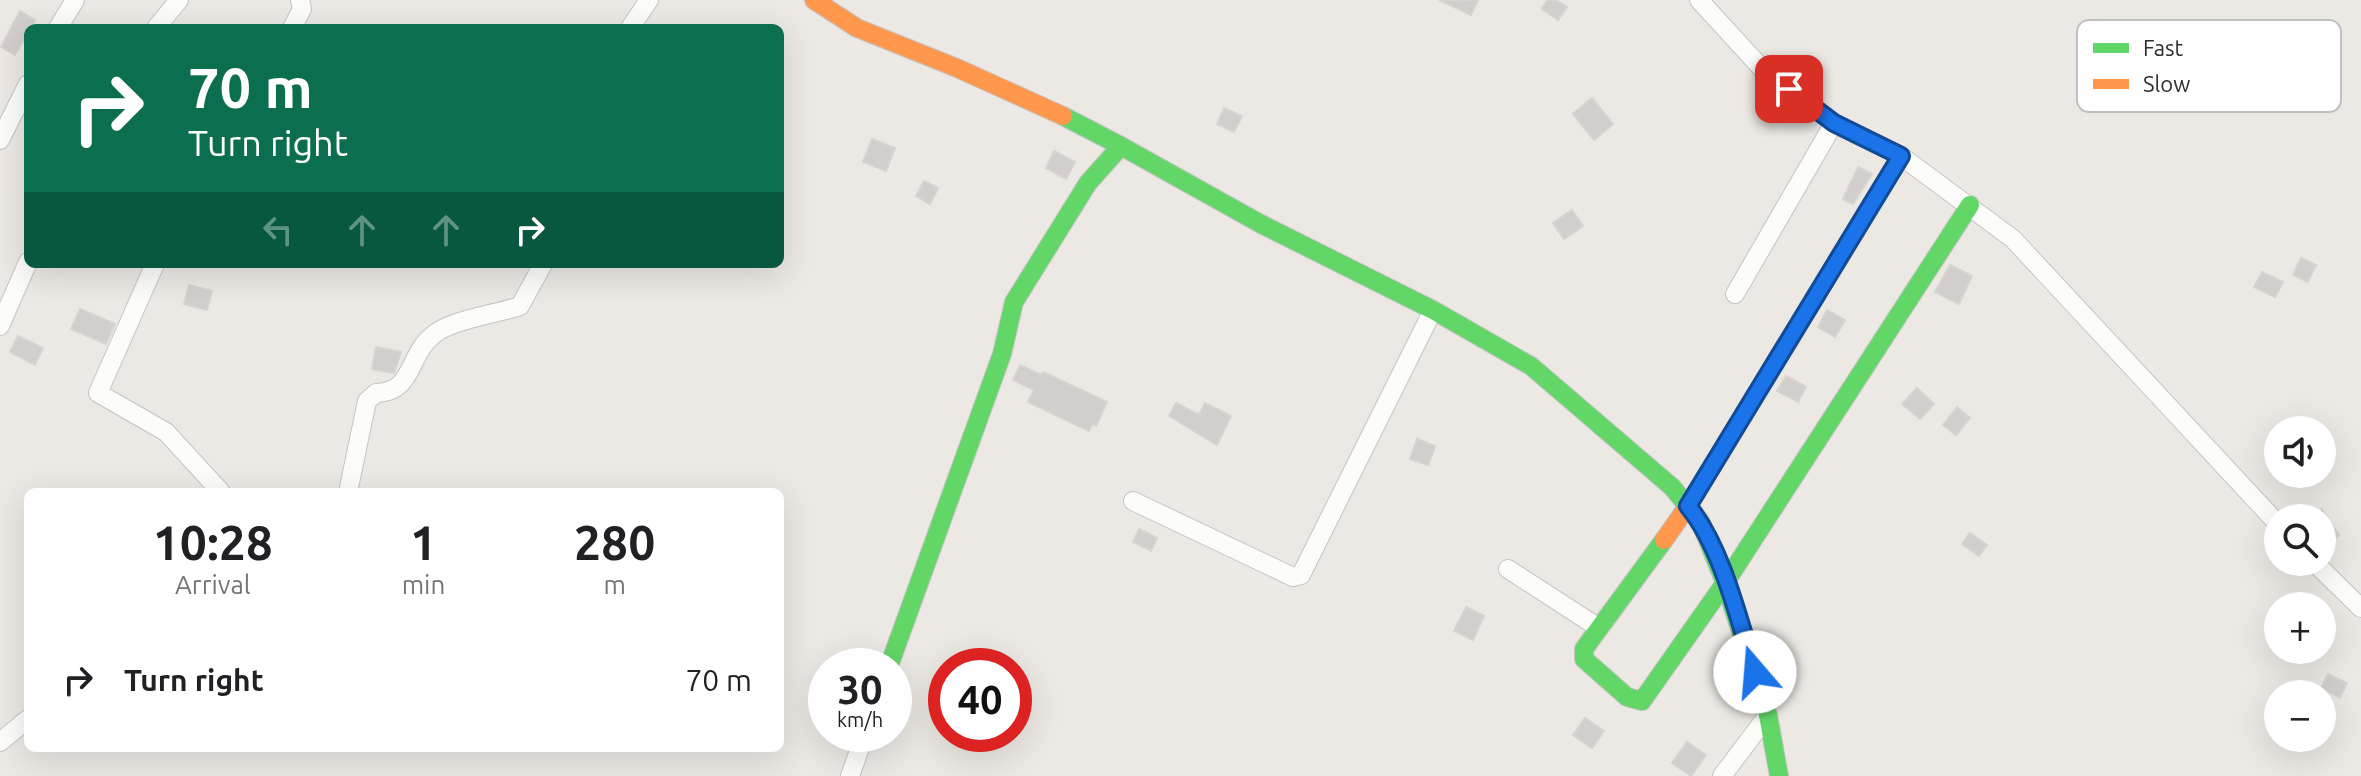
<!DOCTYPE html>
<meta charset="utf-8">
<style>
:root{--surface:#fff;--page:#f6f6f6;--text:#202124;--muted:#757577}
body{margin:0;font-family:Ubuntu,sans-serif;background:var(--page);color:var(--text);height:100vh;display:flex;flex-direction:column;font-size:30px;white-space:nowrap}
*{box-sizing:border-box;margin:0}
p{font-size:26px;color:var(--muted)}
.icon{flex:none;width:44px;height:44px;fill:none;stroke:currentColor;stroke-width:2;stroke-linecap:round;stroke-linejoin:round}
.map{position:relative;flex:1;overflow:hidden}
.sheet{position:absolute;left:24px;top:488px;width:760px;height:264px;display:flex;flex-direction:column;background:var(--surface);border-radius:12px;box-shadow:0 8px 32px #0002}
.sheet>*{flex:none}
.banner{position:absolute;left:24px;top:24px;width:760px;height:244px;border-radius:12px;box-shadow:0 8px 32px #0002;background:#0b6e4f;color:#fff;overflow:hidden}
.controls{position:absolute;left:2264px;top:416px;display:grid;gap:16px}
.controls a{display:grid;place-items:center;width:72px;height:72px;border-radius:50%;background:var(--surface);box-shadow:0 8px 32px #0002;font-size:40px}
.speed{position:absolute;left:808px;top:648px;display:flex;gap:16px;font-size:40px;font-weight:700;text-align:center}
.speed>*{display:grid;place-content:center;width:104px;height:104px;border-radius:50%;background:var(--surface);box-shadow:0 8px 32px #0002;line-height:1}
.speed small{font-size:20px;font-weight:400}
.speed .limit{border:12px solid #d22;background:#fff;color:#111}
.pin{position:absolute;display:grid;place-items:center;width:68px;height:68px;color:#fff;margin:-34px;border-radius:16px;box-shadow:0 4px 12px #0006}
.me{position:absolute;width:88px;margin:-44px;rotate:342deg;stroke-linejoin:round;filter:drop-shadow(0 0 6px #0008)}
.turn{display:flex;align-items:center;gap:28px;height:168px;padding:0 32px;font-size:36px}
.turn .icon{width:104px;height:104px;stroke-width:2.5}
.turn b{display:block;font-size:56px;line-height:68px}
.lanes{display:flex;align-items:center;height:76px;padding:0 32px;background:#0003;justify-content:center;gap:40px;direction:ltr}
.lanes .off{opacity:.35}
.eta{display:flex;justify-content:space-evenly;align-items:center;height:136px;text-align:center}
.eta b{font-size:48px;font-weight:600;line-height:56px}
ul{padding:0;list-style:none}
li{display:flex;align-items:center;gap:24px;height:112px;padding:0 32px}
li div{flex:1}
li b{display:block;font-size:30px}
li em{font-style:normal}
.map>svg:first-child{display:block}
</style>
<div class="map">
<svg width="2361" height="776" viewBox="0 0 2361 776">
<rect width="100%" height="100%" fill="#ece8e4"/>
<path fill="#d1cecb" stroke="#d7d4d0" stroke-width="2" d="M1439,0h39l-7,15z
M1547,0h9l11,7 -9,13 -16,-11z
M20,11l15,9 -20,35 -14,-8z
M1592,98l21,26 -19,16 -21,-26z
M1224,108l18,8 -8,16 -17,-8z
M872,139l23,9 -9,23 -23,-9z
M1054,151l21,11 -9,17 -20,-11z
M1858,167l14,7 -19,30 -10,-5z
M924,181l14,7 -8,16 -14,-8z
M1572,210l11,16 -19,13 -11,-16z
M2301,258l15,7 -8,17 -15,-7z
M1950,265l22,11 -13,28 -24,-12z
M2262,272l21,10 -8,15 -21,-10z
M189,285l23,6 -5,19 -23,-6z
M80,309l35,15 -9,20 -35,-15z
M1827,310l18,10 -10,17 -17,-10z
M18,336l25,12 -8,17 -25,-13z
M376,347l25,5 -7,21 -22,-4z
M1020,365l21,10 2,-3 64,30 -11,24 -4,-2 -3,7 -61,-29 6,-12 -21,-10z
M1786,376l20,11 -8,15 -21,-11z
M1917,388l17,16 -14,15 -18,-15z
M1176,403l23,12 6,-12 26,13 -14,29 -48,-29z
M1957,407l13,11 -14,17 -13,-10z
M1417,439l18,7 -7,19 -18,-6z
M2322,510l17,25 -12,9 -5,-8z
M1139,529l18,9 -6,13 -18,-9z
M1970,533l17,12 -8,11 -17,-12z
M1466,607l18,9 -11,24 -19,-9z
M2328,674l19,9 -7,15 -19,-10z
M1585,718l19,13 -12,17 -19,-13z
M1687,742l19,13 -15,21 -19,-13z"/>
<g fill="none" stroke-linecap="round" stroke-linejoin="round">
<g stroke="#c5c4c5" stroke-width="20">
<path id="street" d="M1699,0l67,73 68,50 67,33 112,83 265,285
M58,28l17,-28
M156,28l23,-28
M292,28l10,-19 -2,-9
M630,28l19,-28
M0,140l28,-56
M155,264l-57,129 68,39 55,60
M1735,294l99,-171
M0,326l28,-64
M348,492l19,-91 9,-8c38,-1 31,-36 56,-57 17,-16 65,-22 88,-30l23,-42
M1133,501l160,76 8,-2 132,-265
M2314,562l47,46
M1508,569l91,59
M0,742l28,-23
M850,776l15,-42
M1722,776l46,-61"/>
</g>
<g stroke="#c5c4c5" stroke-width="20">
<path id="fast" d="M1121,146l140,78 172,86 98,56 141,121 28,34 25,62 43,132 11,61
M1664,540l-80,109v10l43,38 15,4 83,-118 245,-378
M889,666l113,-312 12,-52 74,-119 33,-37 -58,-30"/>
</g>
<g stroke="#c5c4c5" stroke-width="20">
<path id="slow" d="M814,0l43,28 100,40 106,48
M1664,540l24,-34 213,-350"/>
</g>
<use href="#street" stroke="#fcfcfb" stroke-width="18"/>
<use href="#fast" stroke="#63d668" stroke-width="18"/>
<use href="#slow" stroke="#ff974d" stroke-width="18"/>
</g>
<g fill="none" stroke-linecap="round" stroke-linejoin="round">
<g stroke="#114b97" stroke-width="20">
<path id="route" d="M1755,672c-16,-51 -33,-125 -67,-166l213,-350 -67,-33 -45,-34"/>
</g>
<use href="#route" stroke="#1a73e8" stroke-width="14"/>
</g>
<rect x="2077" y="20" width="264" height="92" rx="12" fill="#fff" stroke="#c0c0c0" stroke-width="2"/>
<rect x="2093" y="43" width="36" height="10" fill="#63d668"/>
<rect x="2093" y="79" width="36" height="10" fill="#ff974d"/>
<g font-size="22" fill="#2e2e2e">
<text x="2143" y="56">Fast</text>
<text x="2143" y="92">Slow</text>
</g>
</svg>
<div class="controls">
<a><svg class="icon" aria-label="sound" viewBox="0 0 24 24"><path d="M4 9h4l5-4v14l-5-4H4zM17 9q2 3 0 6"/></svg></a>
<a><svg class="icon" aria-label="search" viewBox="0 0 24 24"><circle cx="10" cy="10" r="6"/><path d="M15 15l6 6"/></svg></a>
<a>+</a>
<a>−</a>
</div>
<div class="speed"><div>30<small>km/h</small></div><div class="limit">40</div></div>
<div class="pin" style="left:1789px;top:89px;background:#d93025"><svg class="icon" aria-label="arrive" viewBox="0 0 24 24"><path d="M6 21V4h12l-3 4 3 4H6"/></svg></div>
<svg class="me" style="left:1755px;top:672px" viewBox="-20 -20 40 40"><circle r="19" fill="#fff"/><path d="M0-13L10 11 0 6-10 11z" fill="#1a73e8"/></svg>
<div class="banner">
<div class="turn"><svg class="icon" aria-label="right" viewBox="0 0 24 24"><path d="M7 20v-9h11M14 6l5 5-5 5"/></svg><div><b>70 m</b>Turn right</div></div>
<div class="lanes"><svg class="icon off" aria-label="left" viewBox="0 0 24 24"><path d="M17 20v-9H6M10 6l-5 5 5 5"/></svg><svg class="icon off" aria-label="ahead" viewBox="0 0 24 24"><path d="M12 20V5M6 11l6-6 6 6"/></svg><svg class="icon off" aria-label="ahead" viewBox="0 0 24 24"><path d="M12 20V5M6 11l6-6 6 6"/></svg><svg class="icon" aria-label="right" viewBox="0 0 24 24"><path d="M7 20v-9h11M14 6l5 5-5 5"/></svg></div>
</div>
<section class="sheet">
<div class="eta">
<div><b>10:28</b><p>Arrival</p></div>
<div><b>1</b><p>min</p></div>
<div><b>280</b><p>m</p></div>
</div>
<ul>
<li><svg class="icon" aria-label="right" viewBox="0 0 24 24"><path d="M7 20v-9h11M14 6l5 5-5 5"/></svg><div><b>Turn right</b></div><em>70 m</em></li>
</ul>
</section>
</div>
